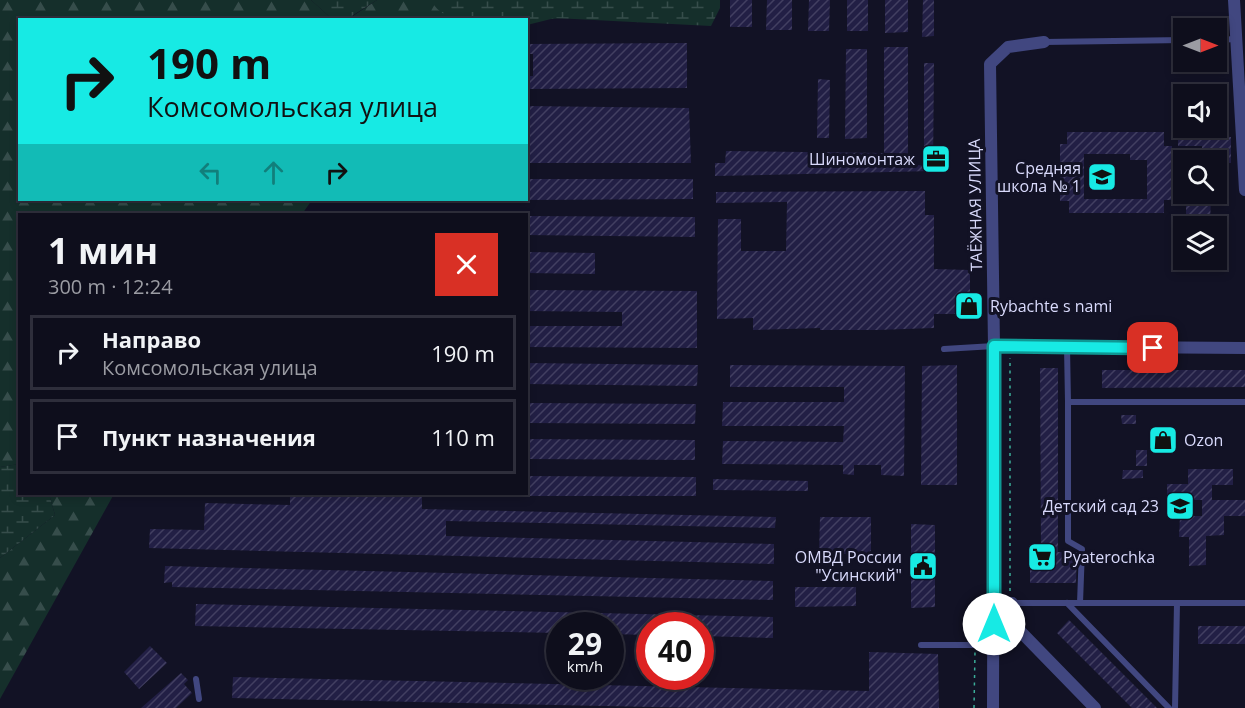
<!DOCTYPE html>
<html lang="ru">
<meta charset="utf-8">
<style>
:root{--surface:#0e0e1c;--page:#1c1c29;--text:#f1f3f6;--muted:#9b9ca3;--line:#2e2e3b}
body{margin:0;font-family:"Open Sans",sans-serif;background:var(--page);color:var(--text);height:100vh;display:flex;flex-direction:column;font-size:22px;white-space:nowrap}
*{box-sizing:border-box;margin:0}
p{font-size:20px;color:var(--muted)}
.icon{flex:none;width:33px;height:33px;fill:none;stroke:currentColor;stroke-width:2;stroke-linecap:round;stroke-linejoin:round}
.map{position:relative;flex:1;overflow:hidden}
.panel{position:absolute;left:18px;top:213px;width:510px;height:282px;display:flex;flex-direction:column;background:var(--surface);border-radius:0px;box-shadow:0 3px 9px #0003,0 0 0 2px var(--line)}
.panel>*{flex:none}
.guide{position:absolute;left:18px;top:18px;width:510px;height:183px;border-radius:0px;box-shadow:0 3px 9px #0003,0 0 0 2px var(--line);background:#17eae4;color:#111;overflow:hidden}
.needle{width:39px;rotate:90deg}
.tools{position:absolute;left:1173px;top:18px;display:grid;gap:12px}
.tools a{display:grid;place-items:center;width:54px;height:54px;border-radius:0px;background:var(--surface);box-shadow:0 3px 9px #0003,0 0 0 2px var(--line);font-size:30px}
.speed{position:absolute;left:546px;top:612px;display:flex;gap:12px;font-size:30px;font-weight:700;text-align:center}
.speed>*{display:grid;place-content:center;width:78px;height:78px;border-radius:50%;background:var(--surface);box-shadow:0 3px 9px #0003,0 0 0 2px var(--line);line-height:1}
.speed small{font-size:15px;font-weight:400}
.speed .limit{border:9px solid #d22;background:#fff;color:#111}
.pin{position:absolute;display:grid;place-items:center;width:51px;height:51px;color:#fff;margin:-26px;border-radius:12px;box-shadow:0 3px 9px #0006}
.me{position:absolute;width:66px;margin:-33px;rotate:0deg;stroke-linejoin:round;filter:drop-shadow(0 0 4px #0008)}
.turn{display:flex;align-items:center;gap:21px;height:126px;padding:0 30px;font-size:27px}
.turn .icon{width:78px;height:78px;stroke-width:2.5}
.turn b{display:block;font-size:42px;line-height:51px}
.lanes{display:flex;align-items:center;height:57px;padding:0 30px;background:#0003;justify-content:center;gap:30px;direction:ltr}
.lanes .off{opacity:.35}
.round{display:grid;place-items:center;flex:none;width:63px;height:63px;border-radius:0px;background:var(--page)}
.head{display:flex;align-items:center;justify-content:space-between;height:102px;padding:0 30px}
h1{font-size:36px;font-weight:700;line-height:45px}
ul{padding:0;list-style:none}
li{display:flex;align-items:center;gap:18px;height:75px;margin:0 12px 9px;padding:0 18px;border:3px solid var(--line);border-radius:0px}
li div{flex:1}
li b{display:block;font-size:22px}
li em{font-style:normal}
.map>svg:first-child{display:block}
</style>
<div class="map">
<svg width="1245" height="708" viewBox="0 0 1245 708">
<defs>
<pattern id="forest-firs" width="22" height="20" patternUnits="userSpaceOnUse" patternTransform="scale(1.5)"><rect width="22" height="20" fill="#152f2b"/><path d="M5 1l3.5 6h-7zM16 11l3.5 6h-7z" fill="#364d4b"/></pattern>
<pattern id="wetland-marsh" width="20" height="14" patternUnits="userSpaceOnUse" patternTransform="scale(1.5)"><rect width="20" height="14" fill="#152f2b"/><path d="M1 5h8M5 5V1M11 12h8M15 12V8" fill="none" stroke="#364d4b"/></pattern>
<pattern id="building-hatch" width="6" height="6" patternUnits="userSpaceOnUse" patternTransform="scale(1.5)"><rect width="6" height="6" fill="#221f45"/><path d="M-1 1l2-2M0 6l6-6M5 7l2-2" fill="none" stroke="#423f61"/></pattern>
</defs>
<rect width="100%" height="100%" fill="#121225"/>
<path fill="url(#forest-firs)" d="M0,0h311l21,19 -312,1v180h292l-10,14h-282l-1,250 -19,3z
M377,0h278l-2,14 -127,6h-179z
M49,494h65l-114,205v-141l55,-43z"/>
<path fill="url(#wetland-marsh)" d="M311,0h66l-30,19h-15z
M431,0h289v8l-9,18 -156,-8 -28,7 -1,-5c-28,0 -81,10 -95,-20z
M19,464l1,30h29l6,21 -55,43v-91z"/>
<path fill="url(#building-hatch)" fill-rule="evenodd" d="M730,0h22v27h-22z
M767,0h25v30h-26z
M809,0h21l-1,31h-21z
M847,0h21v31h-21z
M885,0h23v32l-23,1z
M923,0h11v36l-12,1z
M687,43v45l-161,1v-13h7v-22h-7v-10z
M884,47h24v116l16,3v-103h10l-1,108 -218,5v-13h10l1,-12 158,2z
M846,49h21v89l-22,1z
M818,79l12,1 -1,58h-12z
M526,106l163,2 2,55h-165z
M1067,132h97v14h8v54h-8v13h-95v-12h-9v-57h7zM1084,154h46v6h17v39h-63z
M1178,136l53,1v26h-6v6h-9v-9l-2,-2h-12v-12h-24z
M526,179h167v20l-167,1z
M925,191v24h9v54l36,1v44h-36v14l-57,2h-57v-2l-67,2v-12l-36,1 1,-100h23v32h45l1,-49 -71,1v-11z
M1186,194h25l-1,32h-24z
M526,216l169,1v20l-169,-2z
M526,252l69,1v21l-69,-1z
M526,290l171,1v57l-171,-1v-21h96v-14l-96,-1z
M526,363l172,2 -1,21 -171,-2z
M730,365l175,1 -1,110 -23,-1v-10h-27v10l-11,-1v-9l-121,-1 1,-23 120,1 1,-16h-122l1,-24h121v-15h-114z
M957,365v120h-36l1,-119z
M1040,368h18v184h19l-1,31h-46v-32l11,1z
M1102,370h143v17l-143,1z
M526,403l170,1 -1,20 -169,-1z
M1121,415h15v9h-14z
M1156,435h9v19h-9z
M526,439l169,1v20l-169,-1z
M1136,450h11v16h-11z
M1188,469h45v16h-21v15h33v16h-21v19l-18,1v29l-17,1v-29h-10l1,-21h22v-16h-35v-16h21z
M1123,470h20v8l-21,1z
M526,476l170,1v19h-170z
M713,479l95,2v10l-95,-1z
M290,494h132v15l354,8 -1,11 -329,-7v15l328,8v20l-625,-16 1,-19 54,1 1,-27 85,2z
M820,517h51v37h-52z
M911,524l24,1v82l-24,1z
M165,566l608,15v19l-601,-13v-5l-8,1z
M795,587h61v19l-61,1z
M196,604l577,13v21l-73,-2v-10h-50v9l-40,-1v-8h-50v7l-365,-7z
M1069,620l88,88h-25l-75,-75z
M1198,626h47v18h-47z
M150,646l17,17 -28,26 -15,-17z
M869,652l69,2 1,54h-239l-468,-10 1,-21 636,14z
M181,673l7,7 -4,4 8,9 -16,15h-35z"/>
<g fill="none" stroke-linecap="round" stroke-linejoin="round">
<path stroke="#3bae99" stroke-width="1.5" stroke-dasharray="3 4.5" stroke-linecap="butt" d="M1010,591v-233
M974,708l1,-56"/>
<path stroke="#414780" stroke-width="6" d="M1216,40l20,-1
M1044,42l140,-2
M1067,347l1,55
M944,349l50,-3
M1012,603h233
M1067,603l102,105
M1080,603l2,-54 -14,-8v-139h177
M921,645h72
M196,679l3,20
M1175,708l2,-105"/>
<path stroke="#414780" stroke-width="12" d="M994,346l-4,-282 18,-17 36,-5
M994,602l18,1 8,28 75,77"/>
<path stroke="#414780" stroke-width="12" d="M1234,0l11,190
M993,708l1,-362 251,2"/>
</g>
<g fill="none" stroke-linecap="round" stroke-linejoin="round">
<g stroke="#0f9894" stroke-width="15">
<path id="route" d="M994,624v-278l159,2"/>
</g>
<use href="#route" stroke="#17eae4" stroke-width="10"/>
</g>
<defs>
<g id="office-square" transform="scale(1.5)"><rect x="-9" y="-9" width="18" height="18" rx="4" fill="#17eae4" stroke="#121225"/><path d="M-6-3h4V-5.5h4V-3h4V5H-6ZM-1-4.5V-3h2v-1.5ZM-6 0V1H6V0Z" fill="#111"/></g>
<g id="school-square" transform="scale(1.5)"><rect x="-9" y="-9" width="18" height="18" rx="4" fill="#17eae4" stroke="#121225"/><path d="M0-5L7-2L0 1L-7-2ZM-4 1L0 2.5L4 1V4Q0 6-4 4Z" fill="#111"/></g>
<g id="shop-square" transform="scale(1.5)"><rect x="-9" y="-9" width="18" height="18" rx="4" fill="#17eae4" stroke="#121225"/><path d="M-5-2.5h2.3a2.7 3.5 0 0 1 5.4 0H5L5.5 6h-11ZM-1.5-2.5h3a1.5 2.3 0 0 0-3 0Z" fill="#111"/></g>
<g id="supermarket-square" transform="scale(1.5)"><rect x="-9" y="-9" width="18" height="18" rx="4" fill="#17eae4" stroke="#121225"/><path d="M-6-5.5h2.5l.6 2H6L4.5 2H-2.5L-4.4-4H-6ZM-1.5 3.2a1.3 1.3 0 1 0 .1 0ZM3 3.2a1.3 1.3 0 1 0 .1 0Z" fill="#111"/></g>
<g id="civic-square" transform="scale(1.5)"><rect x="-9" y="-9" width="18" height="18" rx="4" fill="#17eae4" stroke="#121225"/><path d="M-.6-6.5H3V-4.5H.6V-3L4-1V1h2V6H-6V1h2V-1L-.6-3ZM-1.2 2.5V6h2.4V2.5Z" fill="#111"/></g>
</defs>
<g fill-rule="evenodd">
<use href="#office-square" x="936" y="159"/>
<use href="#school-square" x="1102" y="177"/>
<use href="#shop-square" x="969" y="306"/>
<use href="#shop-square" x="1163" y="440"/>
<use href="#school-square" x="1180" y="506"/>
<use href="#supermarket-square" x="1042" y="557"/>
<use href="#civic-square" x="923" y="566"/>
</g>
<g text-anchor="middle" stroke-width="6" stroke-linejoin="round" paint-order="stroke">
<g font-size="16" fill="#d9dafc" stroke="#121225" text-anchor="end">
<text x="915" y="165">Шиномонтаж</text>
<text x="1081" y="174">Средняя<tspan x="1081" dy="18">школа № 1</tspan></text>
<text x="990" y="312" text-anchor="start">Rybachte s nami</text>
<text x="1184" y="446" text-anchor="start">Ozon</text>
<text x="1159" y="512">Детский сад 23</text>
<text x="902" y="563">ОМВД России<tspan x="902" dy="18">"Усинский"</tspan></text>
<text x="1063" y="563" text-anchor="start">Pyaterochka</text>
</g>
<g font-size="16" fill="#d9dafc" stroke="#121225">
<text transform="translate(975 205) rotate(-91)" y="6">ТАЁЖНАЯ УЛИЦА</text>
</g>
</g>
</svg>
<div class="tools">
<a><svg class="needle" viewBox="-14 -14 28 28"><path d="M0-13l5 13h-10z" fill="#e53935"/><path d="M0 13l5-13h-10z" fill="#9b9ca3"/></svg></a>
<a><svg class="icon" aria-label="sound" viewBox="0 0 24 24"><path d="M4 9h4l5-4v14l-5-4H4zM17 9q2 3 0 6"/></svg></a>
<a><svg class="icon" aria-label="search" viewBox="0 0 24 24"><circle cx="10" cy="10" r="6"/><path d="M15 15l6 6"/></svg></a>
<a><svg class="icon" aria-label="layers" viewBox="0 0 24 24"><path d="M12 4l9 5-9 5-9-5zM3 14l9 5 9-5"/></svg></a>
</div>
<div class="speed"><div>29<small>km/h</small></div><div class="limit">40</div></div>
<div class="pin" style="left:1153px;top:348px;background:#d93025"><svg class="icon" aria-label="arrive" viewBox="0 0 24 24"><path d="M6 21V4h12l-3 4 3 4H6"/></svg></div>
<svg class="me" style="left:994px;top:624px" viewBox="-20 -20 40 40"><circle r="19" fill="#fff"/><path d="M0-13L10 11 0 6-10 11z" fill="#17eae4"/></svg>
<div class="guide">
<div class="turn"><svg class="icon" aria-label="right" viewBox="0 0 24 24"><path d="M7 20v-9h11M14 6l5 5-5 5"/></svg><div><b>190 m</b>Комсомольская улица</div></div>
<div class="lanes"><svg class="icon off" aria-label="left" viewBox="0 0 24 24"><path d="M17 20v-9H6M10 6l-5 5 5 5"/></svg><svg class="icon off" aria-label="ahead" viewBox="0 0 24 24"><path d="M12 20V5M6 11l6-6 6 6"/></svg><svg class="icon" aria-label="right" viewBox="0 0 24 24"><path d="M7 20v-9h11M14 6l5 5-5 5"/></svg></div>
</div>
<section class="panel">
<div class="head"><div><h1>1 мин</h1><p>300 m · 12:24</p></div><a class="round" style="background:#d93025;color:#fff"><svg class="icon" aria-label="close" viewBox="0 0 24 24"><path d="M6 6l12 12M18 6L6 18"/></svg></a></div>
<ul>
<li><svg class="icon" aria-label="right" viewBox="0 0 24 24"><path d="M7 20v-9h11M14 6l5 5-5 5"/></svg><div><b>Направо</b><p>Комсомольская улица</p></div><em>190 m</em></li>
<li><svg class="icon" aria-label="arrive" viewBox="0 0 24 24"><path d="M6 21V4h12l-3 4 3 4H6"/></svg><div><b>Пункт назначения</b></div><em>110 m</em></li>
</ul>
</section>
</div>
